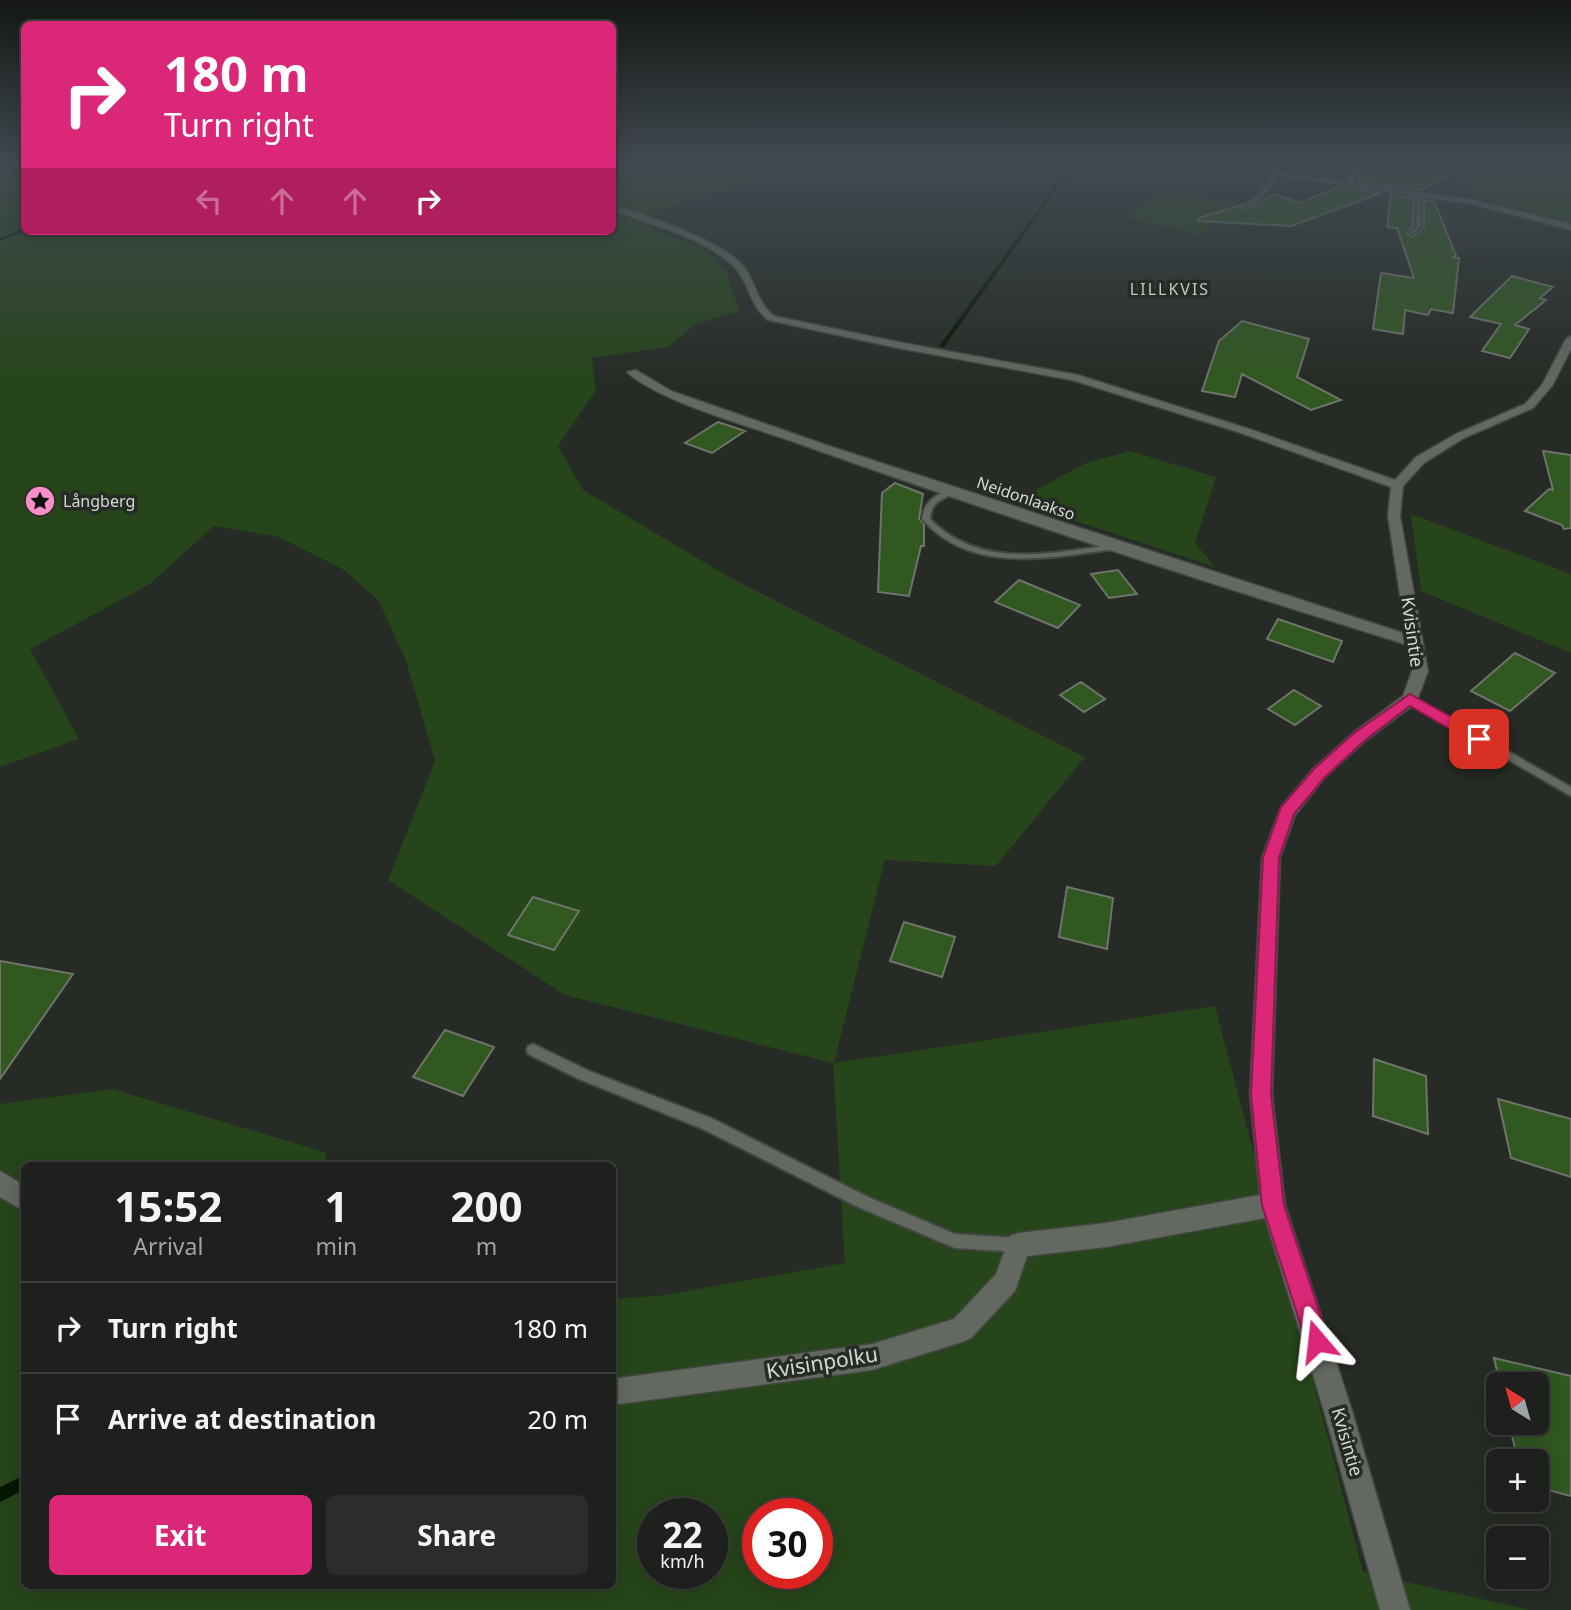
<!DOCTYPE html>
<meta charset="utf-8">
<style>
:root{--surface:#1d201c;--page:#2a2d29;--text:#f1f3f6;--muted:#a0a3a3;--line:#3b3e3b;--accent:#db2777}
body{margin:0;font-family:"Noto Sans",sans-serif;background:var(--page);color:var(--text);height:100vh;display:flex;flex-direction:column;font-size:26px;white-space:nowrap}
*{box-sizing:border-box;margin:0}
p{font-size:23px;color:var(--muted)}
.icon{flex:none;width:38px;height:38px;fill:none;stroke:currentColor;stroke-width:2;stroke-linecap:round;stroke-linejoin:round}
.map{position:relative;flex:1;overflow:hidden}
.panel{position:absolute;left:21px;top:1162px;width:595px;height:427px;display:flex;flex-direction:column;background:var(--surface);border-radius:10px;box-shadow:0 4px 18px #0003,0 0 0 2px var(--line)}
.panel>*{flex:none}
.banner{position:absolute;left:21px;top:21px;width:595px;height:214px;border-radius:10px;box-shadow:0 4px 18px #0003,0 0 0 2px var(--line);background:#db2777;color:#fff;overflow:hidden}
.needle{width:46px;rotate:323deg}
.fabs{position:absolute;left:1486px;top:1372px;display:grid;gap:14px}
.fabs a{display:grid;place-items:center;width:63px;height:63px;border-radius:10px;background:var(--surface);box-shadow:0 4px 18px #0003,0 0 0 2px var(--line);font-size:35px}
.speed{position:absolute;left:637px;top:1498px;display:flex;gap:14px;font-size:35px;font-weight:700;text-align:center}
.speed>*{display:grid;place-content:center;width:91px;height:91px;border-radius:50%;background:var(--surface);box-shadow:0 4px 18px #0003,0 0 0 2px var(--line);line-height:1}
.speed small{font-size:18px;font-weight:400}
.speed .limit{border:10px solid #d22;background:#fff;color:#111}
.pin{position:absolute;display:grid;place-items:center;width:60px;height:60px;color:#fff;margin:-30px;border-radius:14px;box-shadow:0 4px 10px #0006}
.me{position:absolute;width:77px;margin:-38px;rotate:343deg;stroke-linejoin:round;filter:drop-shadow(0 0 5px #0008)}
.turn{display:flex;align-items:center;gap:24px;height:147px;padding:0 28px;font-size:32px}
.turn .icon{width:91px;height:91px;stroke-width:2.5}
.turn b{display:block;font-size:49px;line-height:60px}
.lanes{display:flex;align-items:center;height:66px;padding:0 28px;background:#0003;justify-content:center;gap:35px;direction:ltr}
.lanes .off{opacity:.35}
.eta{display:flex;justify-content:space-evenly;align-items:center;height:119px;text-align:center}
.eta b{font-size:42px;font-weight:700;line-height:49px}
.primary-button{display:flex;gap:14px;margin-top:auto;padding:14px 28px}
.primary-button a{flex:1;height:80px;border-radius:10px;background:var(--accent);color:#fff;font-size:28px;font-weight:700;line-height:80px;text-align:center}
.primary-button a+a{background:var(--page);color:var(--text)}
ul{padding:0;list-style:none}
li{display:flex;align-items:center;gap:21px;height:91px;padding:0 28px;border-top:2px solid var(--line)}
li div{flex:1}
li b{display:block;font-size:26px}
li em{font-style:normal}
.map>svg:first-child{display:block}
</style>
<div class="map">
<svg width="1571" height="1610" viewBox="0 0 1571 1610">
<rect width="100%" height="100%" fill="#272b25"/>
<path fill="#26451a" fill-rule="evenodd" d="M0,161h24v70h588l1,-19 92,38 21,22 13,39 -45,14 -26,22 -76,11 4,32 -38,56 25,44 146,87 356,180 -89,109 -111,-6 -51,203 381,-57 148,566 166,38h-1529v-506l112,-15 213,63 3,13 -304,1v420h588l1,-287 45,-3 187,-33 -12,-200 -268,-68 -177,-115 47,-119 -29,-100 -27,-60 -35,-31 -65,-33 -65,-11 -64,58 -120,65 49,90 -79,28zM653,1514h59v59h-59zM758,1514h59v59h-59z
M612,161h150l1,18 -100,29 -16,9 -34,-15z
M1473,161h98v61l-99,-27 4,-32z
M1162,191l72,12 -33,32 -73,-17z
M1130,451l86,26 -21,66 20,24 -200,-66 71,-38z
M1411,514l160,60v79l-150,-62z"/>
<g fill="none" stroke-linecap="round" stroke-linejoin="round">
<path fill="#041700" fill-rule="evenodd" d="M1073,161h4l-133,186h-4v-2z
M24,229l1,2 -25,10v-3z
M23,1476l1,1v13l-24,12v-15z"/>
</g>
<path fill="#305820" stroke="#6f746c" stroke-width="2" d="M1398,161l56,13 -32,16 -64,-9v-3z
M1338,187l43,6 -90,33 -93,-5v-3l44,-13v4l9,-2 14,-9 10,-4 25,9z
M1391,195l23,3 -1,28 -6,6 6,5 11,-10v-27l10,1 22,54 -3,2 6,1 -6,55 -22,-4 -3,6 -23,-5 -2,24 -30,-5 8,-56 33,5 -17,-50 -10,-1z
M1512,276l41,11 -13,11 6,2 -31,25 14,4 -19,29 -28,-7 19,-27 -31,-7z
M1242,321l67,18 -12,38 44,23 -30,10 -69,-36 -7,23 -33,-6 17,-50z
M718,422l27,9 -33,22 -27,-10z
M1543,451l28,4v73l-7,1 -2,-4 -37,-14 24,-22 4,1z
M895,483l28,11 -4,25 5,5v22h-3l-12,50 -31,-4 4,-99z
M1118,570l19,24 -28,4 -18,-24z
M1019,580l61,25 -22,23 -63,-26z
M1278,619l64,22 -9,21 -66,-23z
M1515,653l40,20 -45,38 -39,-20z
M1081,682l24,17 -21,13 -24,-17z
M1294,690l27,16 -26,19 -27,-16z
M1067,887l46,11 -6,51 -48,-12z
M533,897l46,14 -25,39 -46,-15z
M904,922l51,15 -13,40 -52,-16z
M0,961l73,13 -73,105z
M445,1030l49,17 -31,49 -50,-19z
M1374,1059l52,17 2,58 -55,-18z
M1498,1099l73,20v58l-60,-19z
M1494,1358l77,18v120l-35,-9v-26h-18l-9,-38h27v-39h-36z"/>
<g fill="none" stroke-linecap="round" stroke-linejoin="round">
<g stroke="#424741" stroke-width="4">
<path id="lane" d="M1275,173l4,1c-10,14 -18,29 -35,33v-2l14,-9z
M1419,193l2,1v33l-8,7 -3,-2 6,-5 1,-33z
M948,490l7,2c-14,9 -23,8 -25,27 52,52 121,33 186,26l4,2 -4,2c-65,8 -144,27 -194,-30 2,-17 12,-23 26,-29z
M1410,696l161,91v9l-164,-95 -2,-2 2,-2z
M533,1044l56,27 124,48 155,78 87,37 64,4 5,2 2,5 -2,5 -5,2 -64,-4 -97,-41 -155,-78 -124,-50 -51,-25 -1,-4 1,-4z"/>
</g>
<g stroke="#424741" stroke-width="3">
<path id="street" d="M1181,161h19l149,21 -1,-9 23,-12h9l-25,15 1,7 116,17 99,24v6l-99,-26z
M612,205c34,10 109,35 131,61 13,16 14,37 31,50l124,26 180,33 171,54 146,51 21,-23 40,-23 69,-30 17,-19 24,-46 5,-3v13l-19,37 -19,22 -69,30 -40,25 -21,23 -3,30 28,155 -12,32 -51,38 -40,36 -30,38 -15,43 -8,237 13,110 67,206 58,199h-30l-56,-199 -59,-193 -159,29 -79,9 -12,35 -44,47 -9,4 -90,28 -260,35v-26l260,-35 82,-25 42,-45 14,-38 9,-3 87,-10 154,-28 -10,-100 12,-237 19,-51 32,-38 40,-36 50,-37 9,-25 -4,-26c-204,-63 -409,-130 -611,-202 -44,-16 -138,-41 -170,-71l9,-2 35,21 158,55 577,188 -18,-118 3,-29 -150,-54 -169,-53 -174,-32 -130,-28c-18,-14 -18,-35 -32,-51 -25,-29 -88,-45 -124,-59z
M0,1171l24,14v26l-24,-14z"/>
</g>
<use href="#lane" fill="#636961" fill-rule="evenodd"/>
<use href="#street" fill="#636961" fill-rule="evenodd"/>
</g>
<linearGradient id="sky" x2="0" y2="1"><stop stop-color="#151814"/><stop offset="0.42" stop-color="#414a51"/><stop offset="1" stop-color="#414a51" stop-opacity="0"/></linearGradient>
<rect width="1571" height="386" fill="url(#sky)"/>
<path fill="#db2777" stroke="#8e194d" stroke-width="2" d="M1410,694l74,41 2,4 -2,4h-10l-64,-37 -46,35 -39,36 -31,37 -15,44 -8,237 13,110 45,136 -3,9 -9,3 -8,-3 -3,-9 -44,-136 -11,-110 12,-237 18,-51 33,-38 40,-36z"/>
<defs>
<g id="sight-disc" transform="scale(1.575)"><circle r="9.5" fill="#f98fc8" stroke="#272b25"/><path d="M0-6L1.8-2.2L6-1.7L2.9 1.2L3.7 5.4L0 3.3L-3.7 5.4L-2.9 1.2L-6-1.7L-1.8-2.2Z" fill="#111"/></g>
</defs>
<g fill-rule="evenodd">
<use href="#sight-disc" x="40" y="501"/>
</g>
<g text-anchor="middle" stroke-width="7" stroke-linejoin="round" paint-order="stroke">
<g font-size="16" letter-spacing="2" fill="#c3c9c0" stroke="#272b25">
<text x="1170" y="295">LILLKVIS</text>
</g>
<g font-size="16" fill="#d5d9d4" stroke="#272b25">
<text transform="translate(1026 498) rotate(19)" y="6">Neidonlaakso</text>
</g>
<g font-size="16" fill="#d5d9d4" stroke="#272b25" text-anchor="start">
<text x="63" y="507">Långberg</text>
</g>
<g font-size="18" fill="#d5d9d4" stroke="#272b25">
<text transform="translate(1412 632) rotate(82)" y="6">Kvisintie</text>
<text transform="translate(1347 1442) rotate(74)" y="6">Kvisintie</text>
</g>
<g font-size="21" fill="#d5d9d4" stroke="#272b25">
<text transform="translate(822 1363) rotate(-9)" y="7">Kvisinpolku</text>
</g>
</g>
</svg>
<div class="fabs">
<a><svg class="needle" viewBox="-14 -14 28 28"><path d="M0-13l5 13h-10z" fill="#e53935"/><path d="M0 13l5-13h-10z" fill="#a0a3a3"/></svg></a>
<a>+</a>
<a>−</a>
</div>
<div class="speed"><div>22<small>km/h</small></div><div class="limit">30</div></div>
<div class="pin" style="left:1479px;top:739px;background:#d93025"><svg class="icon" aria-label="arrive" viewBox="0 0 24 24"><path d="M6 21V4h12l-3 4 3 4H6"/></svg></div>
<svg class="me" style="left:1317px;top:1341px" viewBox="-20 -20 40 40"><path d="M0-17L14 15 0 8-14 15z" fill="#db2777" stroke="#fff" stroke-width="4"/></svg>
<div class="banner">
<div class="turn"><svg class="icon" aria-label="right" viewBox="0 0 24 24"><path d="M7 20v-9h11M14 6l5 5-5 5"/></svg><div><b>180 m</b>Turn right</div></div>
<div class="lanes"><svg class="icon off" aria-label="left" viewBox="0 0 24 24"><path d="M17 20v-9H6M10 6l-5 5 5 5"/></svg><svg class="icon off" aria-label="ahead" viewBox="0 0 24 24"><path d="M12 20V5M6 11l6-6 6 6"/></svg><svg class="icon off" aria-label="ahead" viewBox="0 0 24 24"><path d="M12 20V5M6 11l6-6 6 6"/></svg><svg class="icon" aria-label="right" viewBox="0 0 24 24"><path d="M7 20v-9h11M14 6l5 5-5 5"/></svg></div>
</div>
<section class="panel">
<div class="eta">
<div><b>15:52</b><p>Arrival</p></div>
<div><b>1</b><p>min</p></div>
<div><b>200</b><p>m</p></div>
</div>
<ul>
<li><svg class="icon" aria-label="right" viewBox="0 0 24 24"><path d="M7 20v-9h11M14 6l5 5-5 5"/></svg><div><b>Turn right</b></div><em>180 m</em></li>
<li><svg class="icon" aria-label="arrive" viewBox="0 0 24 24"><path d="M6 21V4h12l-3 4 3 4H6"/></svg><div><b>Arrive at destination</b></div><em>20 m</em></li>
</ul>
<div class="primary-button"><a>Exit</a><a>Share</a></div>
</section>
</div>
